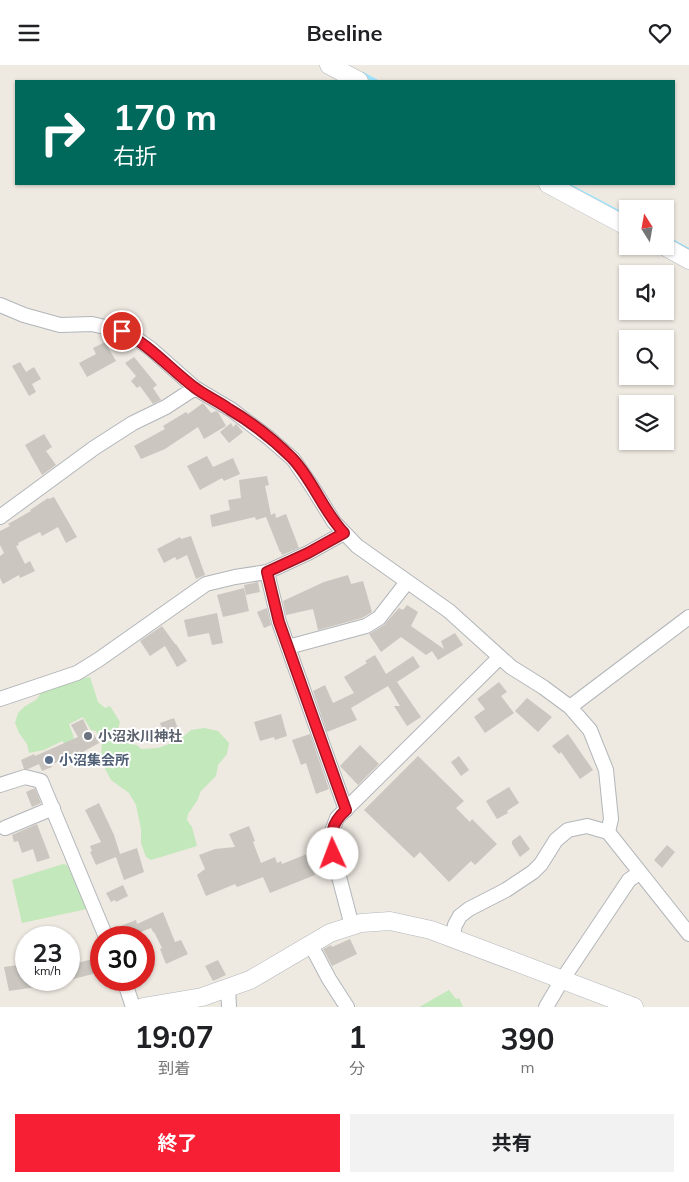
<!DOCTYPE html>
<html lang="ja">
<meta charset="utf-8">
<style>
:root{--surface:#fff;--page:#f2f2f2;--text:#202124;--muted:#757577;--accent:#f61f34}
body{margin:0;font-family:Mulish,"Noto Sans JP",sans-serif;background:var(--page);color:var(--text);height:100vh;display:flex;flex-direction:column;font-size:19px;white-space:nowrap}
*{box-sizing:border-box;margin:0}
p{font-size:16px;color:var(--muted)}
.icon{flex:none;width:28px;height:28px;fill:none;stroke:currentColor;stroke-width:2;stroke-linecap:round;stroke-linejoin:round}
.map{position:relative;height:942px;overflow:hidden}
.panel{display:flex;flex-direction:column;background:var(--surface);flex:1}
.panel>*{flex:none}
.banner{position:absolute;left:15px;top:15px;width:660px;height:105px;border-radius:0px;box-shadow:0 1px 4px #0004;background:#00695c;color:#fff;overflow:hidden}
.needle{width:32px;rotate:349deg}
.tools{position:absolute;left:619px;top:135px;display:grid;gap:10px}
.tools a{display:grid;place-items:center;width:55px;height:55px;border-radius:0px;background:var(--surface);box-shadow:0 1px 4px #0004;font-size:25px}
.speed{position:absolute;left:15px;top:861px;display:flex;gap:10px;font-size:25px;font-weight:700;text-align:center}
.speed>*{display:grid;place-content:center;width:65px;height:65px;border-radius:50%;background:var(--surface);box-shadow:0 1px 4px #0004;line-height:1}
.speed small{font-size:12px;font-weight:400}
.speed .limit{border:8px solid #d22;background:#fff;color:#111}
.pin{position:absolute;display:grid;place-items:center;width:42px;height:42px;color:#fff;margin:-21px;border:2px solid #fff;border-radius:50%;box-shadow:0 1px 5px #0007}
.me{position:absolute;width:55px;margin:-28px;rotate:358deg;stroke-linejoin:round;filter:drop-shadow(0 0 4px #0008)}
.turn{display:flex;align-items:center;gap:18px;height:105px;padding:0 15px;font-size:22px}
.turn .icon{width:65px;height:65px;stroke-width:2.5}
.turn b{display:block;font-size:35px;line-height:42px}
.eta{display:flex;justify-content:space-evenly;align-items:center;height:85px;text-align:center}
.eta b{font-size:30px;font-weight:700;line-height:35px}
.button{display:flex;gap:10px;margin-top:auto;padding:10px 15px}
.button a{flex:1;height:58px;border-radius:0px;background:var(--accent);color:#fff;font-size:20px;font-weight:700;line-height:58px;text-align:center}
.button a+a{background:var(--page);color:var(--text)}
header{display:flex;justify-content:space-between;align-items:center;height:65px;padding:0 15px;background:var(--surface);font-size:22px;font-weight:700}
.map>svg:first-child{display:block}
</style>
<header><svg class="icon" aria-label="menu" viewBox="0 0 24 24"><path d="M4 6h16M4 12h16M4 18h16"/></svg>Beeline<svg class="icon" aria-label="heart" viewBox="0 0 24 24"><path d="M12 20l-8-8c-3-5 5-10 8-4 3-6 11-1 8 4z"/></svg></header>
<div class="map">
<svg width="689" height="942" viewBox="0 0 689 942">
<rect width="100%" height="100%" fill="#eee9e1"/>
<path fill="#c3e8bb" d="M90,612l8,25 7,6 5,-2 10,16 -2,7 2,10 9,5 8,1 4,4 17,-1 20,-7 13,-11 13,-2 14,3 11,12 -2,11 -9,11 -2,11 -15,15 -4,10 -9,13 -1,6 5,7 5,19 -46,14 -5,-3 -5,-14v-14l-5,-24 -7,-12 -18,-13 -10,-19 1,-20 -6,-10 -5,-1 -8,-13 -14,7c3,10 9,16 0,23l-7,-6 -18,9 -15,3 -2,-9 -8,-11 -4,-10 3,-10 6,-6 13,-8 5,-8 36,-12z
M63,799l4,1 20,44 -65,14 -10,-43z
M449,925l7,9 3,-1 4,9h-44z"/>
<g fill="none" stroke-linecap="round" stroke-linejoin="round">
<path stroke="#a0e6ff" stroke-width="4" d="M363,9l13,7
M566,119l62,33
M665,172l24,13"/>
</g>
<path fill="#cbc6c0" d="M105,277l11,19 -29,16 -8,-14 17,-9 -3,-6z
M134,292l23,28 -4,3 8,12 -8,4 -13,-18 -3,2 -6,-7 5,-5 -11,-13z
M20,297l6,10 8,-5 7,12 -9,5 4,8 -7,4 -17,-30z
M203,338l8,10 5,-2 2,1 8,14 -22,13 -6,-12 -33,22 -24,10 -7,-13 31,-17 -2,-3 23,-14 2,2z
M231,358l2,4 3,-3 7,8 -14,11 -9,-11z
M44,369l8,13 -6,4 10,14 -14,10 -17,-30z
M207,391l6,11 20,-9 7,16 -16,7 -2,-3 -22,12 -13,-24z
M267,411l2,9 -4,1 6,29 4,-2 1,5 10,-4 13,34 -17,7 -1,-3h-1l-14,-35 -10,3 -1,-3 -43,10 -2,-12 20,-5 -2,-10 13,-2 -2,-18z
M54,432l23,40 -11,6 -8,-16 -16,9 -2,-4 -22,11 1,2 -3,1 9,18 5,-3 5,10 -15,7 -1,-3 -16,9 -3,-6v-22l4,-3 -4,-8v-14l10,-5 -2,-2 23,-13 -1,-1 18,-12 1,1z
M191,471l14,39 -9,4 -9,-24 -10,5 -2,-3 -11,6 -7,-14 23,-12 1,2z
M348,510l3,9 12,-3 9,31 -10,6 -44,12 -5,-21 -27,6 -3,-14 41,-19z
M258,517l2,10 -14,3 -2,-10z
M244,523l5,23 -26,6 -6,-22z
M407,540l11,7 -7,14 33,23 -3,-8 14,-8 8,12 -25,15 -6,-9 -6,4 -25,-18 -20,15 -12,-18 15,-9 15,-17 4,2z
M267,543l4,17 -7,3 -7,-16z
M217,548l6,30 -11,2 -3,-12 -21,4 -4,-17z
M162,561l13,18h1l11,17 -10,6 -12,-21 -15,10 -10,-15z
M375,590l11,19 27,-18 7,11 -23,15 24,35 -14,9 -13,-20h6l-12,-20 -37,22 6,12 -30,12 -14,-41 12,-6 8,18 21,-10 -10,-16 23,-14 -2,-2z
M499,617l8,10 -6,4 13,17 -29,20 -11,-16 11,-8 -8,-10z
M527,633l25,19 -14,15 -23,-21z
M281,649l6,22 -12,4 -1,-3 -14,4 -6,-19z
M174,653l4,11 -14,5 -4,-11z
M83,654l7,15 3,-1 6,10 -18,10 -1,-2 -29,14 1,2 -10,4 -3,-7 -11,5h-4l-3,-9 13,-6 1,2 43,-19 -7,-12z
M310,669l19,55 -13,5 -10,-31 -5,2 -9,-25z
M568,669l25,36 -13,9 -19,-27 -2,2 -7,-8z
M360,680l19,19 -21,21 -18,-19z
M418,691l46,45 -8,7 14,14 2,-3 25,25 -22,21 -4,-4 -22,21 -29,-30 -6,6 -50,-48z
M459,691l10,14 -8,6 -10,-14z
M509,722l10,16 -12,8 1,2 -11,6 -11,-18z
M35,723l6,15 -9,4 -6,-15z
M99,738l15,32 6,19 17,-6 7,24 -20,8 -8,-23 -20,8 -6,-13 2,-1 -2,-5 11,-4 -16,-32z
M37,759l13,34 -13,4 -4,-13 -11,4 -4,-12 -4,1 -2,-7z
M249,761l6,15 -2,1 8,21 14,-6 2,6 4,-2 1,3 25,-10 8,21 -45,18 -7,-16 -26,10 -2,-3 -29,12 -9,-21 8,-6 -6,-14 16,-6 20,-2 -6,-13z
M520,770l10,14 -10,8 -8,-13v-3z
M667,780l8,7 -13,16 -8,-8z
M123,820l5,11 -12,6 -1,-2 -4,2 -5,-9z
M163,847l12,30 6,-2 7,14 -22,10 -6,-15 2,-1 -8,-16h-1l-2,-4 -22,9h-7l-4,-10 18,-7 1,4z
M350,874l7,15 -25,12 -9,-17 8,-4 1,2z
M101,892v15l-32,8v-15z
M218,895l8,15 -13,6 -8,-15z
M26,899v16h22l1,5 -40,6 -5,-24z"/>
<g fill="none" stroke-linecap="round" stroke-linejoin="round">
<g stroke="#b2b6ba" stroke-width="16">
<path id="minor" d="M0,240l24,10 36,10 32,-1 30,7 15,8 14,10 44,39 37,22 37,28 24,21 18,26 23,37 23,24 92,65 62,56 32,20 27,20 20,23 16,40 5,49 -3,13
M0,452l94,-69 39,-25 33,-16 29,-19
M267,507l12,50 67,188
M288,582l78,-21 13,-8 28,-36
M0,634l77,-26 21,-13 108,-76 29,-7 32,-5 41,-19 36,-20
M570,642l119,-90
M0,720l25,-8 16,4 65,156
M5,763l48,-20
M352,861l-19,-72 -2,-20 6,-16 163,-161
M452,873l3,-13 5,-9 9,-7 37,-19 27,-18 8,-8 15,-24 12,-10 19,-4 21,6 81,102
M311,880l18,34 18,28
M124,915l9,27
M228,922l1,20
M546,942l16,-27 67,-100 10,-7"/>
</g>
<g stroke="#b2b6ba" stroke-width="19">
<path id="tertiary" d="M329,0l30,16
M548,119l80,43
M664,181l25,14
M143,942l59,-10 48,-17 80,-47 31,-10 29,-2 41,9 203,77"/>
</g>
<use href="#minor" stroke="#fff" stroke-width="14"/>
<use href="#tertiary" stroke="#fff" stroke-width="18"/>
</g>
<g fill="none" stroke-linecap="round" stroke-linejoin="round">
<g stroke="#a01422" stroke-width="12">
<path id="route" d="M122,266c28,14 47,37 72,56 10,8 24,14 35,22 22,13 45,31 63,49 21,22 31,53 52,75l-36,20 -41,19 12,50 67,188c-16,14 -15,25 -13,44"/>
</g>
<use href="#route" stroke="#f61f34" stroke-width="9"/>
</g>
<circle fill="#6b7280" stroke="#fff" stroke-width="2" cx="88" cy="671" r="5"/>
<circle fill="#5c6f8a" stroke="#fff" stroke-width="2" cx="49" cy="695" r="5"/>
<g text-anchor="middle" stroke-width="4" stroke-linejoin="round" paint-order="stroke">
<g font-size="14" font-weight="bold" fill="#5b616d" stroke="#fff" text-anchor="start">
<text x="98" y="676">小沼氷川神社</text>
</g>
<g font-size="14" font-weight="bold" fill="#4e5e75" stroke="#fff" text-anchor="start">
<text x="59" y="700">小沼集会所</text>
</g>
</g>
</svg>
<div class="tools">
<a><svg class="needle" viewBox="-14 -14 28 28"><path d="M0-13l5 13h-10z" fill="#e53935"/><path d="M0 13l5-13h-10z" fill="#757577"/></svg></a>
<a><svg class="icon" aria-label="sound" viewBox="0 0 24 24"><path d="M4 9h4l5-4v14l-5-4H4zM17 9q2 3 0 6"/></svg></a>
<a><svg class="icon" aria-label="search" viewBox="0 0 24 24"><circle cx="10" cy="10" r="6"/><path d="M15 15l6 6"/></svg></a>
<a><svg class="icon" aria-label="layers" viewBox="0 0 24 24"><path d="M12 4l9 5-9 5-9-5zM3 14l9 5 9-5"/></svg></a>
</div>
<div class="speed"><div>23<small>km/h</small></div><div class="limit">30</div></div>
<div class="pin" style="left:122px;top:266px;background:#d93025"><svg class="icon" aria-label="arrive" viewBox="0 0 24 24"><path d="M6 21V4h12l-3 4 3 4H6"/></svg></div>
<svg class="me" style="left:333px;top:789px" viewBox="-20 -20 40 40"><circle r="19" fill="#fff"/><path d="M0-13L10 11 0 6-10 11z" fill="#f61f34"/></svg>
<div class="banner">
<div class="turn"><svg class="icon" aria-label="right" viewBox="0 0 24 24"><path d="M7 20v-9h11M14 6l5 5-5 5"/></svg><div><b>170 m</b>右折</div></div>
</div>
</div>
<section class="panel">
<div class="eta">
<div><b>19:07</b><p>到着</p></div>
<div><b>1</b><p>分</p></div>
<div><b>390</b><p>m</p></div>
</div>
<div class="button"><a>終了</a><a>共有</a></div>
</section>
